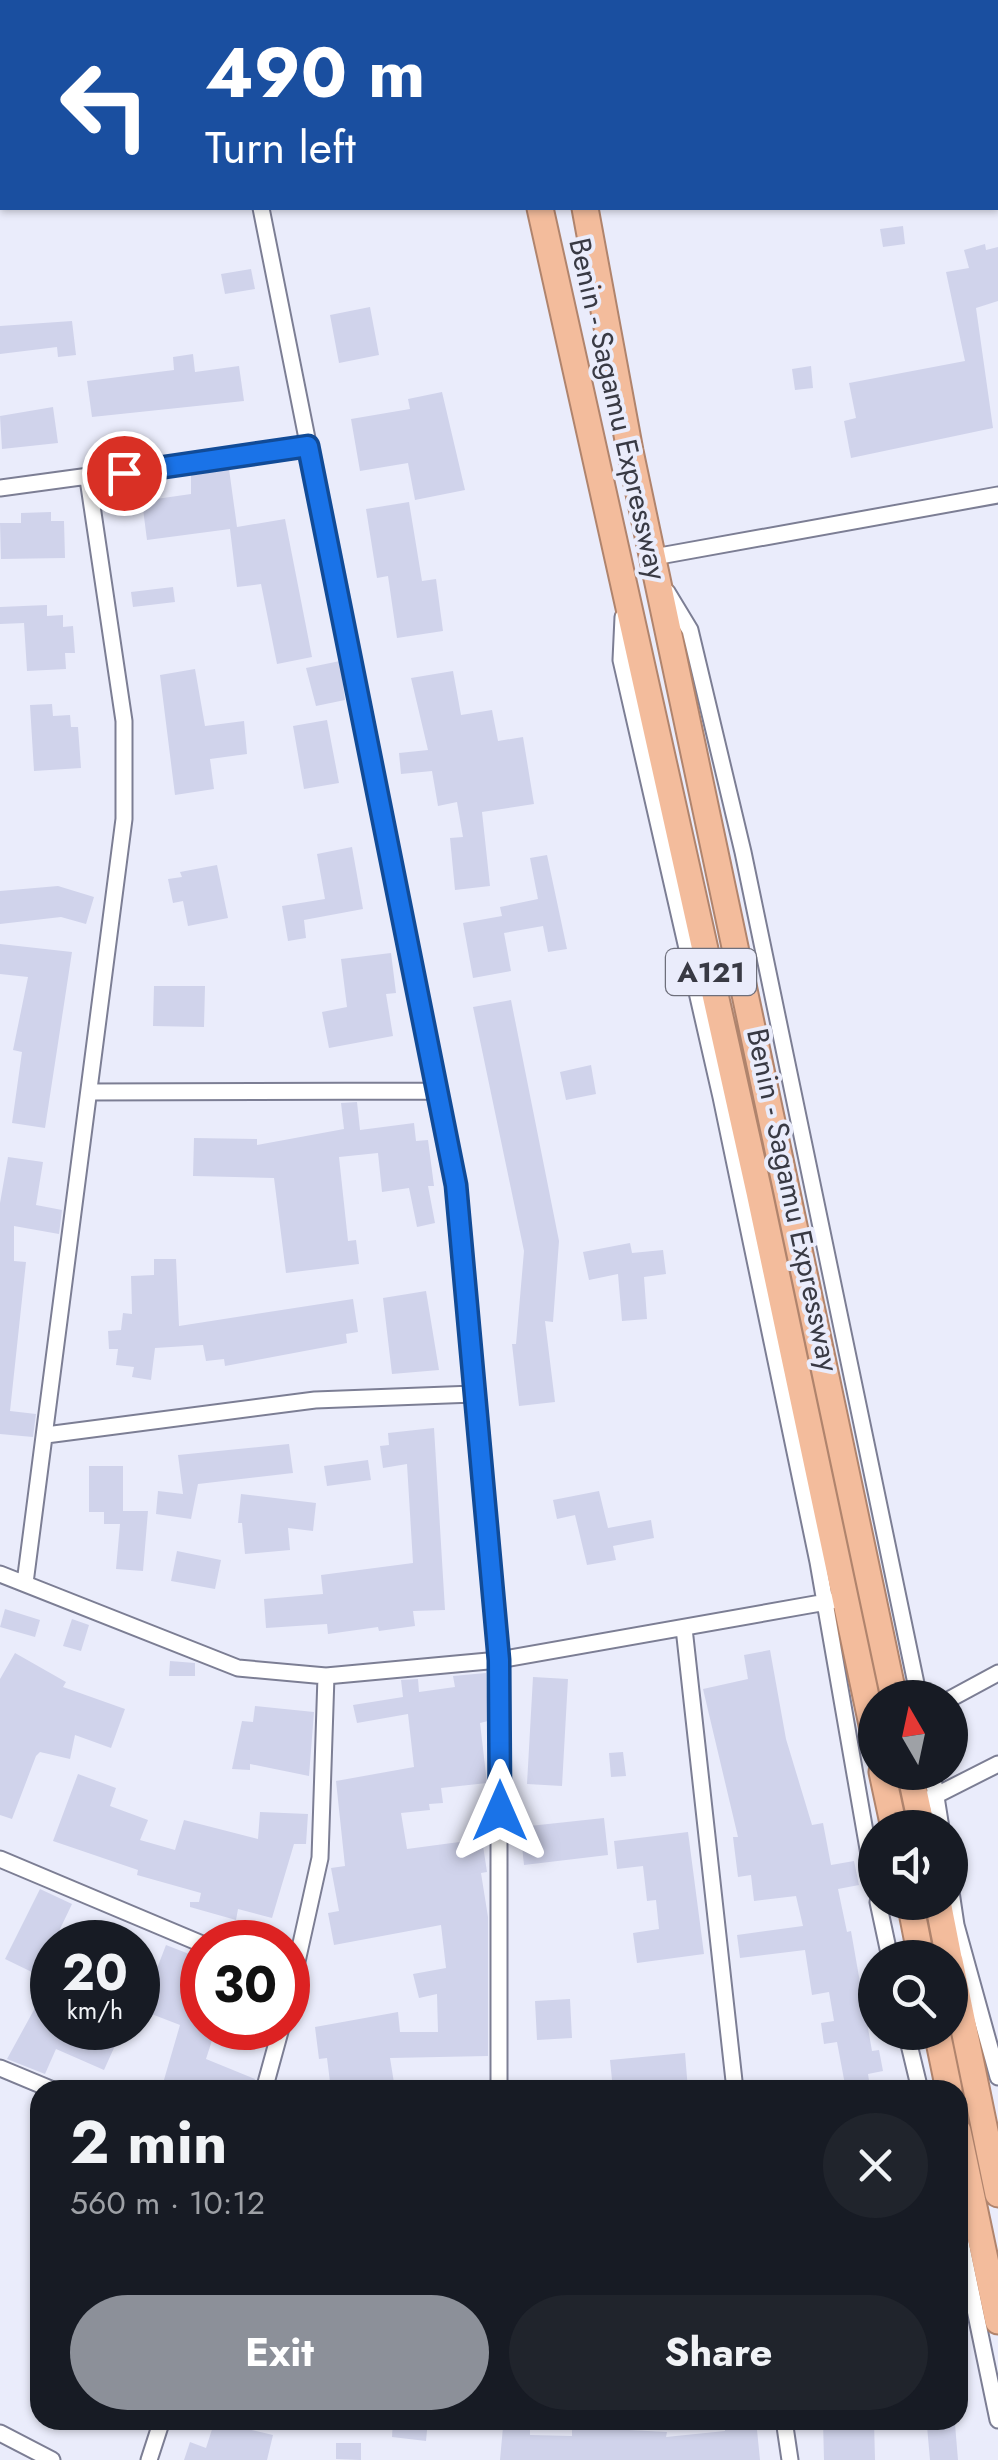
<!DOCTYPE html>
<meta charset="utf-8">
<style>
:root{--surface:#171b24;--page:#20242c;--text:#f1f3f6;--muted:#9ea1a6;--accent:#8c9099}
body{margin:0;font-family:Jost,sans-serif;background:var(--page);color:var(--text);height:100vh;display:flex;flex-direction:column;font-size:38px;white-space:nowrap}
*{box-sizing:border-box;margin:0}
p{font-size:32px;color:var(--muted)}
.icon{flex:none;width:55px;height:55px;fill:none;stroke:currentColor;stroke-width:2;stroke-linecap:round;stroke-linejoin:round}
.map{position:relative;flex:1;overflow:hidden}
.panel{position:absolute;left:30px;top:2080px;width:938px;height:350px;display:flex;flex-direction:column;background:var(--surface);border-radius:30px;box-shadow:0 2px 8px #0004}
.panel>*{flex:none}
.hud{position:absolute;left:0px;top:0px;width:1000px;height:210px;box-shadow:0 2px 8px #0004;background:#1a4fa0;color:#fff;overflow:hidden}
.needle{width:65px;rotate:351deg}
.controls{position:absolute;left:858px;top:1680px;display:grid;gap:20px}
.controls a{display:grid;place-items:center;width:110px;height:110px;border-radius:50%;background:var(--surface);box-shadow:0 2px 8px #0004;font-size:50px}
.speed{position:absolute;left:30px;top:1920px;display:flex;gap:20px;font-size:50px;font-weight:700;text-align:center}
.speed>*{display:grid;place-content:center;width:130px;height:130px;border-radius:50%;background:var(--surface);box-shadow:0 2px 8px #0004;line-height:1}
.speed small{font-size:25px;font-weight:400}
.speed .limit{border:15px solid #d22;background:#fff;color:#111}
.pin{position:absolute;display:grid;place-items:center;width:85px;height:85px;color:#fff;margin:-42px;border:5px solid #fff;border-radius:50%;box-shadow:0 2px 10px #0007}
.me{position:absolute;width:110px;margin:-55px;rotate:0deg;stroke-linejoin:round;filter:drop-shadow(0 0 8px #0008)}
.turn{display:flex;align-items:center;gap:35px;height:210px;padding:0 40px;font-size:45px}
.turn .icon{width:130px;height:130px;stroke-width:2.5}
.turn b{display:block;font-size:70px;line-height:85px}
.round{display:grid;place-items:center;flex:none;width:105px;height:105px;border-radius:52px;background:var(--page)}
.overview{display:flex;align-items:center;justify-content:space-between;height:170px;padding:0 40px}
h1{font-size:60px;font-weight:700;line-height:75px}
.cta{display:flex;gap:20px;margin-top:auto;padding:20px 40px}
.cta a{flex:1;height:115px;border-radius:60px;background:var(--accent);color:#fff;font-size:40px;font-weight:700;line-height:115px;text-align:center}
.cta a+a{background:var(--page);color:var(--text)}
.map>svg:first-child{display:block}
</style>
<div class="map">
<svg width="998" height="2460" viewBox="0 0 998 2460">
<rect width="100%" height="100%" fill="#eaecfb"/>
<path fill="#d0d3eb" d="M903,226l2,18 -22,3 -3,-18z
M985,244l1,6 12,-3v54l-22,7 17,120 -142,30 -7,-37 12,-3 -7,-35 116,-22 -19,-89 23,-4 -5,-18z
M251,269l4,20 -30,5 -4,-20z
M370,307l9,48 -40,8 -9,-48z
M72,321l4,34 -18,2 -1,-10 -57,7v-28z
M193,354l2,18 44,-6 5,35 -152,16 -5,-36 87,-11 -1,-13z
M811,366l2,22 -18,2 -3,-21z
M442,392l23,98 -50,10 -7,-37 -48,8 -9,-52 59,-10 -2,-10z
M53,407l5,36 -56,6 -2,-33z
M229,469l8,58 48,-8 27,138 -35,7 -16,-80 -24,3 -7,-58 -83,11 -5,-39 49,-7v-21z
M409,502l13,79 14,-2 7,52 -46,7 -9,-62 -11,2 -11,-69z
M51,512v9h13l1,37 -64,1 -1,-36h21v-10z
M173,587l2,15 -42,5 -2,-15z
M47,605v11l16,-1v12l10,-1 2,27h-10l1,16 -39,2 -3,-48 -24,1v-17z
M340,661l5,39 -29,6 -10,-38z
M195,669l10,57 39,-5 3,33 -37,5 4,30 -39,6 -15,-120z
M453,671l8,44 31,-5 6,31 25,-4 11,67 -52,8 8,74 -35,4 -5,-52 13,-1 -6,-35 -19,4 -6,-35 -31,3 -2,-21 29,-3 -17,-72z
M52,704l1,12 17,-1 1,12h7l3,41 -47,3 -4,-66z
M327,720l12,63 -35,6 -11,-63z
M352,847l11,62 -59,11 2,18 -18,3 -6,-35 43,-7 -8,-45z
M547,855l20,94 -19,3 -5,-26 -39,7 7,38 -38,7 -10,-55 39,-7 -2,-9 38,-8 -8,-41z
M217,865l11,53 -40,8 -5,-25 -10,2 -5,-24 14,-2 -2,-5z
M58,886l36,11 -8,27 -25,-7 -61,7v-33z
M0,944l72,8 -27,176 -33,-5 10,-71 -9,-2 15,-73 -28,-3z
M391,953l5,40 -10,1 7,42 -64,12 -7,-36 25,-5 -6,-48z
M154,986h51l-1,41 -51,-1z
M511,1000l48,241 -6,81 -8,-1 10,81 -36,4 -7,-62h4l8,-93 -51,-244z
M591,1065l5,29 -30,6 -6,-28z
M357,1102l3,28 54,-7 2,18 12,-1 6,46h-6l7,37 -18,4 -8,-39 -27,4 -4,-39 -39,4 9,84 8,-1 3,24 -73,9 -12,-95 -81,-2 1,-38 63,1v6l87,-16 -3,-26z
M8,1157l35,5 -7,43 26,5 -3,24 -45,-8v35l12,1 -16,149 26,3 -3,23 -33,-3v-231z
M630,1243l2,10 31,-3 3,24 -22,3 3,42 -25,2 -4,-47 -29,6 -6,-28z
M154,1259h22l3,67 174,-27 5,33 -12,2 1,9 -122,23 -1,-7 -18,2 -3,-16 -48,3 -4,32 -19,-3 2,-10 -18,-2 2,-16h-9l-1,-18 13,-1 2,-17 9,1 -1,-38 23,-1z
M426,1291l13,79 -47,4 -9,-76z
M434,1428l11,182 -32,1 2,15 -36,5 -1,-4 -50,7 -1,-10 -61,4 -2,-29 59,-5 -2,-19 92,-12 -6,-99 -24,4 -3,-22 9,-1 -1,-12z
M289,1444l4,29 -95,11 -7,35 -35,-5 2,-23 25,3 -5,-39z
M368,1460l3,20 -44,6 -3,-20z
M89,1466h34v45h25l-5,60 -27,-2 4,-45h-16v-12h-15z
M599,1491l9,37 43,-8 3,18 -41,8 3,14 -29,5 -12,-50 -18,4 -4,-19z
M241,1494l75,9 -3,28 -25,-3 2,22 -45,4 -3,-31h-4z
M177,1551l44,9 -6,29 -44,-8z
M5,1609l35,11 -5,17 -35,-10z
M72,1619l17,6 -8,26 -18,-5z
M770,1650l16,89 26,86 11,-2 8,42 23,-4 5,24 -21,4 9,43 4,-1 21,120 7,-1 4,21 -15,3 2,13 -24,3 -9,-48 -13,2 -3,-21 13,-2 -5,-29 -17,3 -7,-45 -65,8 -3,-23 66,-9 -7,-30 -42,5 -3,-26 -13,2 -5,-40h5l-35,-148 45,-10 -4,-24z
M15,1653l51,29 -3,5 62,22 -14,39 -36,-13 -5,24 -30,-7 -4,4 -24,63 -12,-4v-136z
M170,1661l25,2v13h-26z
M486,1673l2,48 -8,2 7,60 -46,5 2,15 -14,1 1,6 -29,3 6,36 75,-10 5,33 -6,1 7,44v139l-98,2 5,31 -64,1 -4,-32 -8,1 -4,-32 83,-15 2,20h38l-1,-38 -18,4 -6,-24 33,-6 -5,-43 -107,20 -6,-32 11,-2 -8,-43 14,-2 -9,-85 78,-14 -6,-53 -51,9 -4,-18 50,-8 -2,-17 17,-1 1,13 36,-5 -2,-11z
M533,1677l35,2 -6,107 -35,-2z
M255,1706l59,6 -5,64 -59,-12v6l-18,-1 10,-48 11,1z
M623,1752l3,24 -15,1 -2,-24z
M78,1774l38,14 -6,18 38,14 -8,20 35,10 9,-30 74,19 2,-27 48,2 -2,30h-12l-22,74 -34,-9 -2,11 -46,-13v-5h9l2,-9 -64,-18 1,-5 -85,-29z
M604,1818l4,37 -84,10 -4,-38z
M688,1832l16,122 -67,9 -4,-30 26,-4 -3,-29 -9,1 -4,-35 -26,3 -3,-28z
M40,1889l32,15 -34,71 -33,-16z
M166,1945l36,14v69h14l-10,31 49,20 -2,11h-92l19,-65 -39,-15z
M41,1997l11,4v27h71l-19,42 -48,-21 -11,25 -38,-15z
M570,1999l2,39 -35,2 -2,-39z
M685,2053l3,37h-75l-3,-30z
M215,2420h17l11,8 30,7 -6,25h-83l6,-18 16,6z
M393,2420h35l-2,21 -34,-4z
M725,2420h31l4,40h-260l3,-33 27,3v5l42,1v-9l95,5 -1,5 59,-6z
M874,2420l1,40h-51l-1,-39z
M955,2424l3,36h-28l-3,-34z
M336,2443h25v17l-25,-1z"/>
<g fill="none" stroke-linecap="round" stroke-linejoin="round">
<g stroke="#7c7e94" stroke-width="19">
<path id="minor" d="M49,0v2
M336,0v2
M0,147h2
M261,208l195,977 43,475v430
M0,488l309,-42
M654,557l344,-62
M667,592l23,38 53,222 176,846
M623,617l-2,43 100,437 97,465 57,327
M89,1092l348,-1
M46,1435l269,-35 159,-6
M0,1574l238,94 88,8 173,-16 333,-59
M25,1583l99,-764v-98l-36,-242
M684,1628l51,462
M950,1699l48,-26
M932,1772l9,56
M917,1805l81,-41
M0,1859l202,85
M950,1885l6,40 42,152
M878,1902l12,56
M288,2002l32,-144 6,-182
M906,2032l14,58
M0,2068l53,22
M264,2090l17,-62
M958,2228l40,192
M784,2420l6,40
M0,2433l52,27
M149,2460l13,-40"/>
</g>
<g stroke="#b0846d" stroke-width="29">
<path id="trunk" d="M496,0v2
M540,0v2
M540,208l219,984 116,547
M585,208l45,243 264,1247
M882,1772l12,56
M910,1772l12,56
M910,1902l11,56
M938,1902l11,56
M950,1961l48,233
M937,2032l12,58
M958,2131l40,190"/>
</g>
<use href="#minor" stroke="#fff" stroke-width="15"/>
<use href="#trunk" stroke="#f3bc9c" stroke-width="25"/>
</g>
<g fill="none" stroke-linecap="round" stroke-linejoin="round">
<g stroke="#114b97" stroke-width="25">
<path id="route" d="M124,473l184,-27 148,739 43,475 1,151"/>
</g>
<use href="#route" stroke="#1a73e8" stroke-width="18"/>
</g>
<g text-anchor="middle" stroke-width="8" stroke-linejoin="round" paint-order="stroke">
<rect fill="#eaecfb" stroke="#6e6f7b" stroke-width="2.5" x="666" y="949" width="90" height="46" rx="8"/>
<g font-size="28" font-weight="bold" fill="#393a44">
<text x="711" y="982">A121</text>
</g>
<g font-size="30" fill="#393a44" stroke="#eaecfb">
<text transform="translate(618 409) rotate(77)" y="10">Benin - Sagamu Expressway</text>
<text transform="translate(793 1200) rotate(78)" y="10">Benin - Sagamu Expressway</text>
</g>
</g>
</svg>
<div class="controls">
<a><svg class="needle" viewBox="-14 -14 28 28"><path d="M0-13l5 13h-10z" fill="#e53935"/><path d="M0 13l5-13h-10z" fill="#9ea1a6"/></svg></a>
<a><svg class="icon" aria-label="sound" viewBox="0 0 24 24"><path d="M4 9h4l5-4v14l-5-4H4zM17 9q2 3 0 6"/></svg></a>
<a><svg class="icon" aria-label="search" viewBox="0 0 24 24"><circle cx="10" cy="10" r="6"/><path d="M15 15l6 6"/></svg></a>
</div>
<div class="speed"><div>20<small>km/h</small></div><div class="limit">30</div></div>
<div class="pin" style="left:124px;top:473px;background:#d93025"><svg class="icon" aria-label="arrive" viewBox="0 0 24 24"><path d="M6 21V4h12l-3 4 3 4H6"/></svg></div>
<svg class="me" style="left:500px;top:1811px" viewBox="-20 -20 40 40"><path d="M0-17L14 15 0 8-14 15z" fill="#1a73e8" stroke="#fff" stroke-width="4"/></svg>
<div class="hud">
<div class="turn"><svg class="icon" aria-label="left" viewBox="0 0 24 24"><path d="M17 20v-9H6M10 6l-5 5 5 5"/></svg><div><b>490 m</b>Turn left</div></div>
</div>
<section class="panel">
<div class="overview"><div><h1>2 min</h1><p>560 m · 10:12</p></div><a class="round"><svg class="icon" aria-label="close" viewBox="0 0 24 24"><path d="M6 6l12 12M18 6L6 18"/></svg></a></div>
<div class="cta"><a>Exit</a><a>Share</a></div>
</section>
</div>
